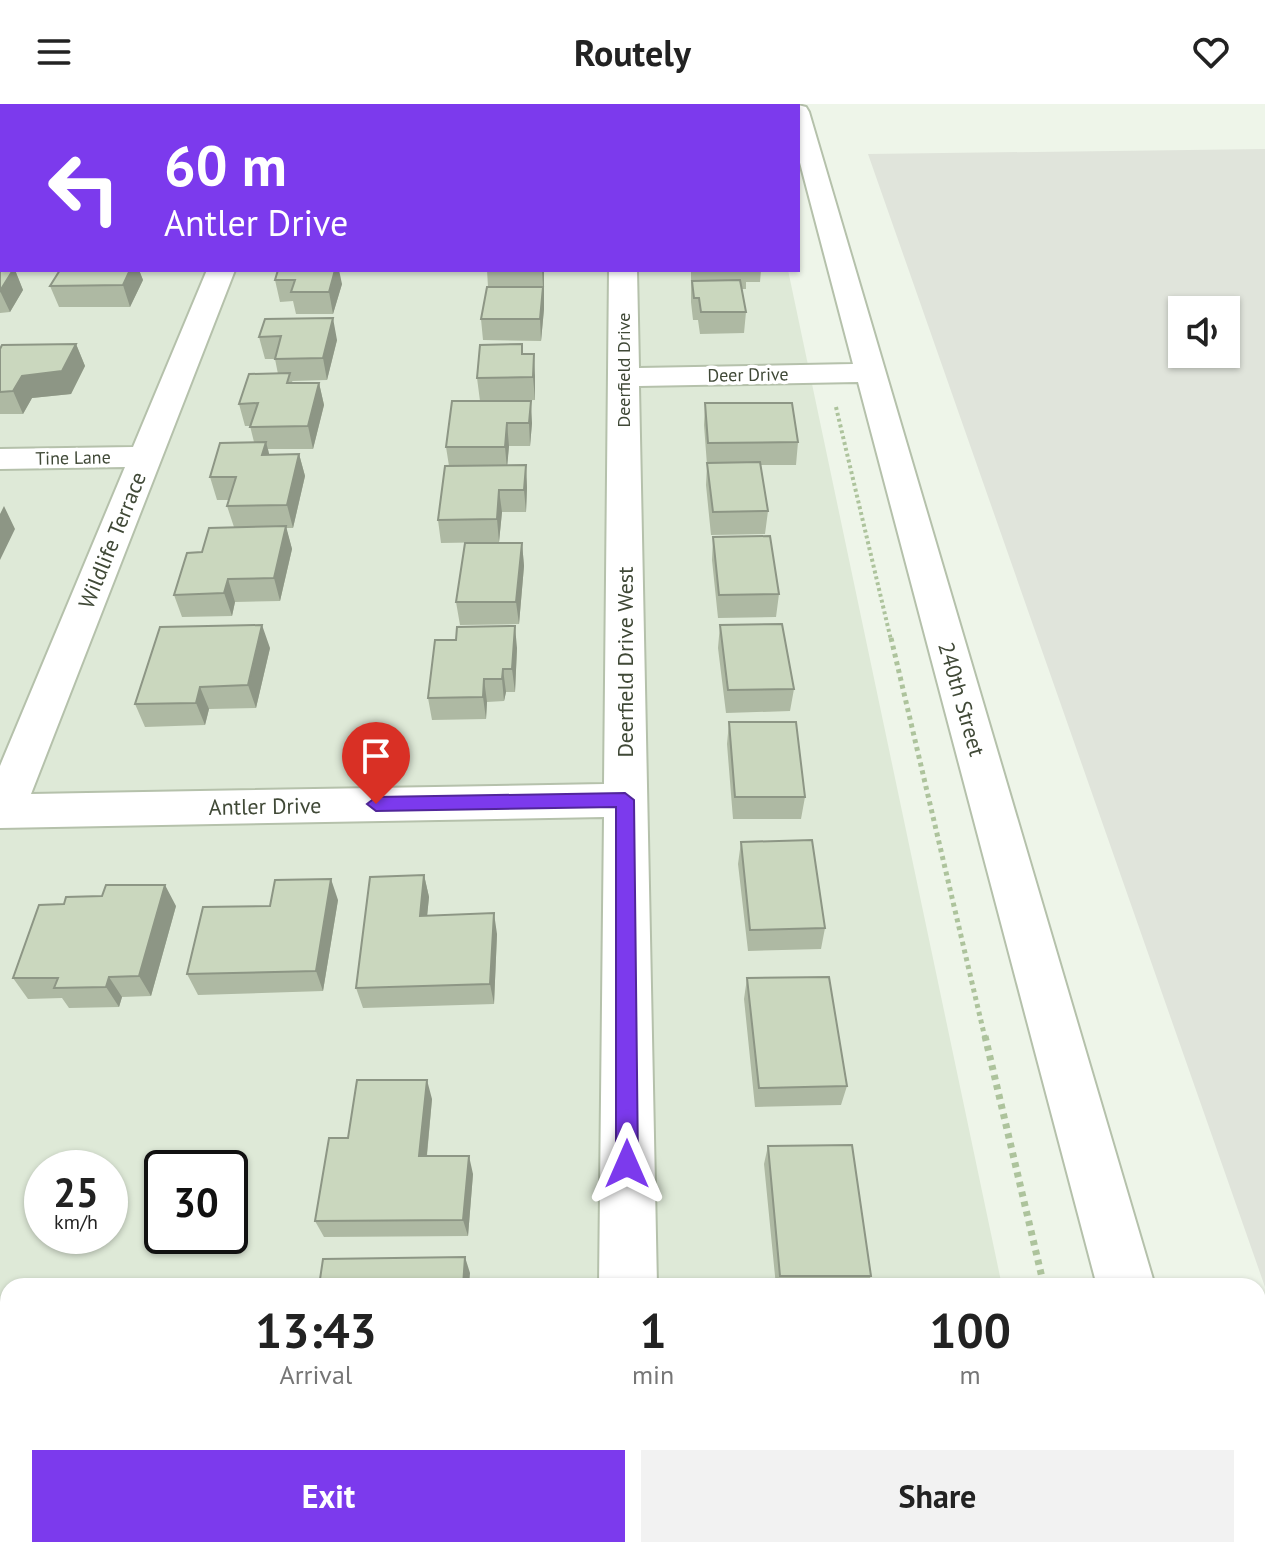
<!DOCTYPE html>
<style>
:root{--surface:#fff;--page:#f2f2f2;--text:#222;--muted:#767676;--accent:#7c3aed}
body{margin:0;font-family:"PT Sans",sans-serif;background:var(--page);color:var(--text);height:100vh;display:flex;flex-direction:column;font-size:30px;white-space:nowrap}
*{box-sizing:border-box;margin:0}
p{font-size:26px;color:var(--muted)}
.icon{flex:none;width:44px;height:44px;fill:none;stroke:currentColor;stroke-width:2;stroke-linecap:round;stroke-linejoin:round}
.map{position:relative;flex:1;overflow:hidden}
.sheet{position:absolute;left:0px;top:1174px;width:1266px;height:280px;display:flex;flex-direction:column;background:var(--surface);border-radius:24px 24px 0 0;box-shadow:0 2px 6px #0004}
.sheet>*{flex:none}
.top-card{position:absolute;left:0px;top:0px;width:800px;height:168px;box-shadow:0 2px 6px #0004;background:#7c3aed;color:#fff;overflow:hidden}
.controls{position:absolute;left:1168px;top:192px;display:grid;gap:16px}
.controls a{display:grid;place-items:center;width:72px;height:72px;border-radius:0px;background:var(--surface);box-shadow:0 2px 6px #0004;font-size:40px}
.speed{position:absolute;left:24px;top:1046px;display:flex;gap:16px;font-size:40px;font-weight:700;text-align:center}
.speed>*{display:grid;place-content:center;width:104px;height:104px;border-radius:50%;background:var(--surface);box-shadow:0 2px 6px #0004;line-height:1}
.speed small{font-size:20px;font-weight:400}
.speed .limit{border:4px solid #111;border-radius:12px;background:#fff;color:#111}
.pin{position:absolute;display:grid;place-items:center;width:68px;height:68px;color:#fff;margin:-82px -34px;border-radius:50% 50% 50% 0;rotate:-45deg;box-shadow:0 0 8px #0007}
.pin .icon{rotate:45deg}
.me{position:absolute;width:88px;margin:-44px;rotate:0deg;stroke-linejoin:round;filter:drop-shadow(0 0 6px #0008)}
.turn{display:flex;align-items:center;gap:28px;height:168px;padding:0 32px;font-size:36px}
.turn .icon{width:104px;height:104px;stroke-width:2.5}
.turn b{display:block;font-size:56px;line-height:68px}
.eta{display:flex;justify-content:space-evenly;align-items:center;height:136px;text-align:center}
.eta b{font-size:48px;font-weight:700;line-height:56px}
.primary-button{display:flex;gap:16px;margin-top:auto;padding:16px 32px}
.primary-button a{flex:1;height:92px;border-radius:0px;background:var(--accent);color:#fff;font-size:32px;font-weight:700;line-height:92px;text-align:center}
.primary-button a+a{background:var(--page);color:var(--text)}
header{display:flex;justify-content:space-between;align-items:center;height:104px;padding:0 32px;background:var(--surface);font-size:36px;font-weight:700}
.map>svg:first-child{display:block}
</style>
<header><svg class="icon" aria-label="menu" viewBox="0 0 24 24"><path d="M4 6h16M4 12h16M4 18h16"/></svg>Routely<svg class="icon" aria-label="heart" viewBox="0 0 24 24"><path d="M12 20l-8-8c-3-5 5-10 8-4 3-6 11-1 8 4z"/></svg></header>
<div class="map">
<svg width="1265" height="1454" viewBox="0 0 1265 1454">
<rect width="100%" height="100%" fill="#eef5e9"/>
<path fill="#dee9d7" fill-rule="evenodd" d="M0,0h753l-751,2v164h786l214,1016h-994v264h1049l2,8h-1059zM42,1064h68v68h-68zM162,1064h68v68h-68z"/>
<path fill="#e0e4db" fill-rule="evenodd" d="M1265,45v1138l-397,-1133zM1182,206h44v44h-44z"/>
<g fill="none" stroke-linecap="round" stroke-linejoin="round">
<g stroke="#b5c1ab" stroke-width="4">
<path id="minor" d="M424,0h30l1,2h-30z
M560,0h24l-25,2z
M798,1l8,2 3,5 346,1174h-58l-239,-904 -219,4 18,900h-58l5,-469 -604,11v-62l125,-299 -125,2v-20l133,-2 74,-177h28l-204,524 573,-10 5,-514h28l2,98 214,-4 -55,-209v-49h-3z
M0,136h2v16h-2z
M596,1446h66v8h-66z
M1167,1446h66l2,8h-66z"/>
</g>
<path stroke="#adc39c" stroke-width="4" stroke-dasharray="3 3" stroke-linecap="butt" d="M836,303l55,233"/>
<path stroke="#adc39c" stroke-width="5" stroke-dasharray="4 4" stroke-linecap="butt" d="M891,534l94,400"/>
<path stroke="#adc39c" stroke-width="7" stroke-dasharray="5 5" stroke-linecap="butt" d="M985,932l59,250
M1106,1446l2,8"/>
<use href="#minor" fill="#fff" fill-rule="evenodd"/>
</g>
<path fill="#aeb9a3" d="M641,0h39l-1,2h-38z
M2,4v31h-1l-1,-28z
M0,61h2v37h-2z
M0,164l2,2h13l8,20 -13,22 -10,1z
M60,166h79l4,10 -13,27h-71l-9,-21z
M278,166l64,14 -9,30h-37l-3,-13 -13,1 -5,-22z
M487,166h57v39l-3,32 -58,-1 -2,-21 7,-32z
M691,166h70l-1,12h-14v7h-4l4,23 -2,21 -44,1 -2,-14h-5l-2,-18z
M265,215l72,21 -10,40 -35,1 1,2h26l5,22 -11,44h-45l1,6 30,-1 6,22 -12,52h-7l6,21 -12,52 -45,1 -3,14 -50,1 -8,-22 28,-43 32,-25 -7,-21 2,-6h-12l-7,-23 44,-35 -4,-16h-5l-6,-22 39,-30 -3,-15h-10l-6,-22z
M76,240l9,22 -14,28 -39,4 -9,16h-23v-65z
M522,240l1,10 12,22v24l-55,1 -3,-23z
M452,297l80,22 -2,23h-21l-2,19h19l1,23 -1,24h-24l-3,30 -58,1 -3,-23 11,-54 -3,-19z
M705,299l93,39 -2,23h-36l8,46 -3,23 -54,1 -5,-50 1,-20 -3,-40z
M713,433l66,57 -3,23 -58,1 -6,-58z
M522,439l2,23 -5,58 -59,1 -4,-23z
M720,521l74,64 -4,22 -64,2 -8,-65z
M270,544l-14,60 -47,1 -4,16 -60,2 -10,-23z
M517,544l-2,44h-9l-2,9 -17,1 -1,17 -54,1 -4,-22z
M729,618l76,75 -4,22h-68l-6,-75z
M741,738l84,86 -4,21 -73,2 -10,-87z
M424,771l5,22 -2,19 70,18 -3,70 -131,4 -7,-20z
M338,796l-15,91 -125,4 -11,-21 83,-68z
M176,802l-25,90 -29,1 -3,10 -50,1 -7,-10 -34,1 -15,-21z
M747,874l100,108 -6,19 -86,2 -11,-108z
M432,995l-5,57 46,18 -5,62 -144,1 -9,-16 33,-83z
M768,1042l103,130 -5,10h-90l-12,-122z"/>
<path fill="#8d9685" d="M13,166h2l8,20 -13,22 -10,-21z
M130,166h9l4,10 -13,27 -7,-22z
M335,166h4l3,14 -9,30 -4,-22z
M542,166h2v39l-3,32 -1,-22 3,-31z
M333,214l4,22 -10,40 -4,-22z
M76,240l9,22 -14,28 -39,4 -9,16 -10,-23 9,-15z
M534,250l1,22v24l-2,-23z
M319,279l5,22 -11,44 -5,-23z
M531,297l1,22 -2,23 -1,-23z
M507,319l2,23 -2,23 -2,-22z
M266,338l6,23 -10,-10z
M299,350l6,22 -12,52 -6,-23z
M526,361l1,23 -1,24 -2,-22z
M499,386l3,22 -3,30 -2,-23z
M4,402l11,23 -15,31v-46z
M286,422l6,23 -12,52 -6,-23z
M522,439l2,23 -5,58 -3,-22z
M228,475l7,23 -3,14 -8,-23z
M262,521l8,23 -14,60 -8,-23z
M515,522l2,22 -2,44 -3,-23z
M503,565l3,23 -2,9 -2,-22z
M484,575l3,23 -1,17 -3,-22z
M200,583l9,22 -4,16 -9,-22z
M424,771l5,22 -4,40 -5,-21z
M331,775l7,21 -15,91 -7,-20z
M165,781l11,21 -25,90 -12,-20z
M494,809l3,21 -3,70 -4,-20z
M109,873l13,20 -3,10 -13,-20z
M427,976l5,19 -7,75 -6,-18z
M469,1052l4,18 -5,62 -5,-16z
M465,1153l5,16 -1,13h-6z
M141,1446h17l-1,8h-17z"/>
<path fill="#cad7be" stroke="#8d9685" stroke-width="2" d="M18,0h33l-1,2h-46z
M71,0h60l-1,2h-60z
M150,0h63l-1,2h-63z
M238,0h59l-1,2h-59z
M0,61h2v17h-2z
M0,164h2v2h11l-13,21z
M60,166h70l-7,15 -73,1z
M278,166h57l-6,22h-38l4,-12h-20z
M487,166h55l-56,1z
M740,176l6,32h-45l-2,-14h-5l-2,-17z
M487,183h56l-3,32h-59z
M333,214l-10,40 -48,1 6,-23 -22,1 6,-18z
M76,240l-14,27 -40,5 -9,15 -13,1v-43l2,-4z
M522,240v10h12l-1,23 -56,1 3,-33z
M290,269l-3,10h32l-11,43 -58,1 8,-24 -19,1 10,-30z
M452,297h79l-2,22h-22l-2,24h-59z
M705,299h87l6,39 -90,1z
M266,338l-4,13 37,-1 -12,51 -60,1 9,-29h-26l10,-34z
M760,358l8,49 -55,1 -6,-49z
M526,361l-2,25h-25l-2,29 -59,1 7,-54z
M286,422l-12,52 -46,1 -4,14 -50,2 13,-42 15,-1 7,-24z
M770,432l9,58 -60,1 -6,-58z
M465,439h57l-6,59h-60z
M782,520l12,65 -66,1 -8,-65z
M262,521l-14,60 -48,2 -4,16 -61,1 25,-77z
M515,522l-3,43h-9l-1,10h-18l-1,18 -55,1 7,-58h21l1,-13z
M729,618h67l9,75h-70z
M812,736l13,88 -75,2 -9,-88z
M424,771l-4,41 74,-3 -4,71 -134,4 14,-111z
M331,775l-15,92 -129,3 16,-67 67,-1 5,-26z
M106,781h59l-26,91 -30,1 -3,10 -52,1 4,-10h-45l26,-73 25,-1 2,-7 36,-1z
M829,873l18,109 -88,2 -12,-110z
M357,976h70l-8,76h50l-6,64 -148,1 14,-83h19z
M852,1041l19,131h-91l-12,-130z
M465,1153l-2,29h-144l4,-27z
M2,1401h6v45h133l-1,8h-140v-46z"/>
<path fill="#7c3aed" stroke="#51269a" stroke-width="2" d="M625,689l9,7 4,364 -3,8 -8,3 -8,-3 -3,-8v-357l-240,4 -9,-7 9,-7z"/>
<g text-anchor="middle" stroke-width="7" stroke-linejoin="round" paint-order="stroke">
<g font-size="18" fill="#404937" stroke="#fff">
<text transform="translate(624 266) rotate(-90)" y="6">Deerfield Drive</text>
<text transform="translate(748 271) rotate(-1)" y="6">Deer Drive</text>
<text transform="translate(73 354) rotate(-1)" y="6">Tine Lane</text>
</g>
<g font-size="22" fill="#404937" stroke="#fff">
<text transform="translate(112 436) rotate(-68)" y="8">Wildlife Terrace</text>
<text transform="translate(625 558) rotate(-90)" y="8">Deerfield Drive West</text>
<text transform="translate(962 595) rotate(74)" y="8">240th Street</text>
<text transform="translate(265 702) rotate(-1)" y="8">Antler Drive</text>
</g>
</g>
</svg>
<div class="controls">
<a><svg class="icon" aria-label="sound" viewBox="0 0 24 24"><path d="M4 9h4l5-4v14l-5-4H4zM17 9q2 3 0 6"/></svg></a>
</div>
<div class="speed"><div>25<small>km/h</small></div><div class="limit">30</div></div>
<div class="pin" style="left:376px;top:700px;background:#d93025"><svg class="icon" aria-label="arrive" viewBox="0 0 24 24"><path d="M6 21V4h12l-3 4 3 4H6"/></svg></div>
<svg class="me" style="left:627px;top:1060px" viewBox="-20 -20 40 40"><path d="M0-17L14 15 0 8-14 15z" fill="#7c3aed" stroke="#fff" stroke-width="4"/></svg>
<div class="top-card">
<div class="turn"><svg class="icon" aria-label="left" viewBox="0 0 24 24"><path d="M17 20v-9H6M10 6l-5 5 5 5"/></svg><div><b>60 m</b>Antler Drive</div></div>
</div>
<section class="sheet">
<div class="eta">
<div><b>13:43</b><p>Arrival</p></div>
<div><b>1</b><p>min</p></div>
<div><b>100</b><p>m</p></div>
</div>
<div class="primary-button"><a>Exit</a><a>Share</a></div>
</section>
</div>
